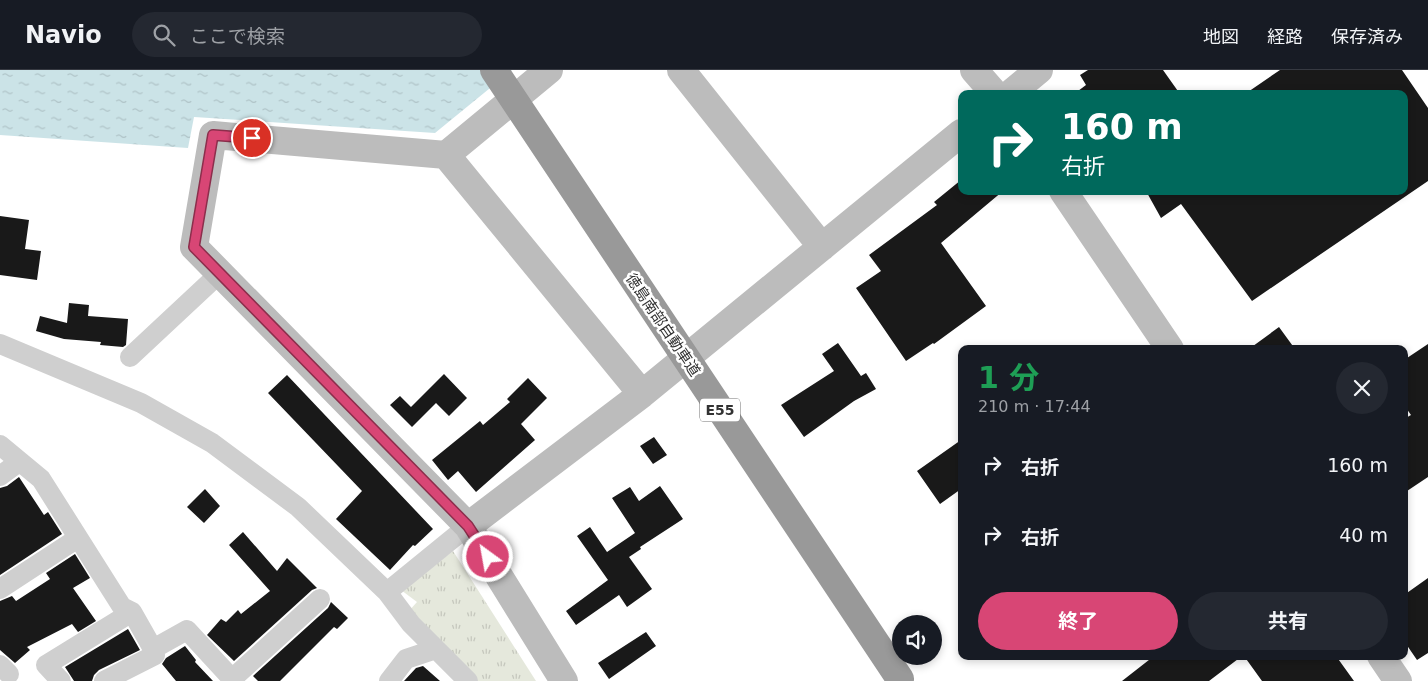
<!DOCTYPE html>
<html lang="ja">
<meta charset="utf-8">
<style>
:root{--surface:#171b24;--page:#242831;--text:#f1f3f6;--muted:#9ea1a6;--line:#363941;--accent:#d84675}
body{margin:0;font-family:"DejaVu Sans","Noto Sans JP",sans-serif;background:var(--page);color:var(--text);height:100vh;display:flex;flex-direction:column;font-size:19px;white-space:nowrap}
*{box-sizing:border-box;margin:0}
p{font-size:16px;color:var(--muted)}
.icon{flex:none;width:28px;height:28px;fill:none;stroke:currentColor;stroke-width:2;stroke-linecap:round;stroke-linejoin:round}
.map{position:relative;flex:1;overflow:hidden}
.drawer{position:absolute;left:958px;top:275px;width:450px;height:315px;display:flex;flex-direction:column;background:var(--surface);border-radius:10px;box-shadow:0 2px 8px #0003}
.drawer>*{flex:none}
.top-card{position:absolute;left:958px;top:20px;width:450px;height:105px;border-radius:10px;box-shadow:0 2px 8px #0003;background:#00695c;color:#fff;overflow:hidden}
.buttons{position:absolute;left:892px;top:545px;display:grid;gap:10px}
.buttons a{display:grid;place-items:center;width:50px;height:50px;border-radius:50%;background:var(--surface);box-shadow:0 2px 8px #0003;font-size:25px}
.pin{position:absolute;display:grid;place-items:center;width:42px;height:42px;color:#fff;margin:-21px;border:2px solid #fff;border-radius:50%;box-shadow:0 1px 5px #0007}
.me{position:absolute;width:55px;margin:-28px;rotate:328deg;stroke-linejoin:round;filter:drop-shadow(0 0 4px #0008)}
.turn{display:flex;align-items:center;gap:18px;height:105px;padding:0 20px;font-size:22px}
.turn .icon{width:65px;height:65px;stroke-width:2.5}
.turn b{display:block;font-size:35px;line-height:42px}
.round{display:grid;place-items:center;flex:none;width:52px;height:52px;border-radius:26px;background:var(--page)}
.summary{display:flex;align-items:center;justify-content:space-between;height:85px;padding:0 20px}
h1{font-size:30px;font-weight:700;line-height:38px;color:#1e9e55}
.primary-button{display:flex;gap:10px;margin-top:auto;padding:10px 20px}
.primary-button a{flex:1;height:58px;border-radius:30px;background:var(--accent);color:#fff;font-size:20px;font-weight:700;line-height:58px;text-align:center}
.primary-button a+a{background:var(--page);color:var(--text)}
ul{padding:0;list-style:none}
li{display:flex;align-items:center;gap:15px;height:70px;padding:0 20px}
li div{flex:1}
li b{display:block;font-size:19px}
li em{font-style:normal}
header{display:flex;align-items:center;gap:30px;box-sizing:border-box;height:70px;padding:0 25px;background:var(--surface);border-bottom:1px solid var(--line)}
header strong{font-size:24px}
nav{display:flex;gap:28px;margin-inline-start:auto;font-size:18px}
.search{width:350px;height:45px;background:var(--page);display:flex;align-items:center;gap:12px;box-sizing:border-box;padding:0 18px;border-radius:28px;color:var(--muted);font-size:19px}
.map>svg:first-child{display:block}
</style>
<header>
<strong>Navio</strong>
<div class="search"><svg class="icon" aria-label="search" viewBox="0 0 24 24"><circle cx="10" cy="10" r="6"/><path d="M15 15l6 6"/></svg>ここで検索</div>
<nav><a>地図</a><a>経路</a><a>保存済み</a></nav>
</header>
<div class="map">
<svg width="1428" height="611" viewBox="0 0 1428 611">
<defs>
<pattern id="park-tufts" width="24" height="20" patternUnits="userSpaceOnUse" patternTransform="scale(1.25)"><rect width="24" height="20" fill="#e5e8dc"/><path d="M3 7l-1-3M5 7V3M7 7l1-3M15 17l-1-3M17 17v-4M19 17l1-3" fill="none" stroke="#c5c7bd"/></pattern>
<pattern id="water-ripples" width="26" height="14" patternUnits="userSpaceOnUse" patternTransform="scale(1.25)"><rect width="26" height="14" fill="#cbe3e7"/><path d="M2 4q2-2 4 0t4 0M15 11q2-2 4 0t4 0" fill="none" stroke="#afc3c7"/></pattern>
</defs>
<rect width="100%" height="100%" fill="#fff"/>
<path fill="url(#park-tufts)" d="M453,481l83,130h-61l-67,-69 9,-10 -16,-12z"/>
<path fill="url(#water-ripples)" d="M0,0h512l-77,63 -241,-16 -6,31 -188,-13z"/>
<path fill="#191919" d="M1088,0h75l17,24h-106l12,-9 -6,-10z
M1280,0h122l26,38v73l-176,120 -71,-97 -20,14 -15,-27h258v-97h-159z
M961,110v11h42l-62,52 45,63 -52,38 -1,-1 -27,18 -50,-73 25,-17 -12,-16 68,-50 -3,-3z
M0,146l29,4 -4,29 16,2 -4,29 -37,-5z
M69,233l20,2 -1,11 40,3 -2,26 -3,2 -23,-2 1,-3 -37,-3 -28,-8 4,-15 27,7z
M1279,257l16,22h-46z
M838,273l23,33 5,-3 10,16 -22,12 -50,36 -23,-32 53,-34 -12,-17z
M1428,274v133l-24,16v-74l7,-4 -7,-10v-45z
M444,304l23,24 -18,18 -13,-13 -24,24 -22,-22 10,-9 11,11z
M287,305l146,154 -18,17 -2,-1 -23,25 -54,-51 26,-28 -94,-98z
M528,308l19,20 -26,26 14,16 -59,52 -18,-21 -10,9 -16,-20 48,-39 3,4 27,-23 -3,-3z
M654,367l13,18 -14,9 -13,-18z
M961,370v49l-21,15 -23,-33z
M19,407l25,38 4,-3 14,22 -62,41v-87l7,-2z
M660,416l23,33 -43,28 1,2 -12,8 23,32 -25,18 -8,-12 -43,30 -10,-14 42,-31 -31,-44 13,-9 17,25 28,-19 -23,-35 18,-11 9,14z
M205,419l15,17 -16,17 -17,-16z
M243,462l34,39 10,-13 30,30 -5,2 -78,71 -27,-26 14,-16 5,3 12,-12 3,4 29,-23 -41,-46z
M75,484l15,24 -17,10 23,33 -18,11 -6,-8 -45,23 3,3 -15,13 -15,-13v-49l12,-5 4,5 34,-22 -4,-6z
M1428,508v75l-11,7 -13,-19v-46z
M331,532l17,16 -11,11 -3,-2 -54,54h-22l-5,-5 75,-68z
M128,559l12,21 -41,20 -5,5 -2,6h-18l-9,-14z
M646,562l10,14 -47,33 -11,-16z
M185,576l11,14 -1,2 18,19h-37l-14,-17 4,-6z
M1154,586h88l-33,25h-87z
M1244,586h92l18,25h-92z
M423,596l17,15h-36l12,-13z"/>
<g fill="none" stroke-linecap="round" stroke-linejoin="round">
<path stroke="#cfcfcf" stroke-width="20" d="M0,274l141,59 71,40 86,64 89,85 24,32 57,57
M130,287l90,-84
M0,375l41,34 81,128 10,5 21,37 34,-19 47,51
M0,406l19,-14
M0,519l78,-51
M387,522l81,-66
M0,595l9,9
M232,609l88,-80
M61,611l-15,-16 86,-53
M104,611l51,-26 -2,-6
M389,611l17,-22 30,-10"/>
<path stroke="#bcbcbc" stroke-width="28" d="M681,0l141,177
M974,0l21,24
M1010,24l29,-24
M446,85l196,239
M1063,121l107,158
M468,456l-274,-279 19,-112 233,20 103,-85
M1381,586l17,25
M564,611l-96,-155 174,-132 319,-261"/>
<path stroke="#999" stroke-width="28" d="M494,0l406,609"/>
</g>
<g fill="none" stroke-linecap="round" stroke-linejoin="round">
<g stroke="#8c2e4c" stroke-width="12">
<path id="route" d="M252,68l-39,-3 -19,112 274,279 20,31"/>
</g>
<use href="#route" stroke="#d84675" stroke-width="9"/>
</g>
<g text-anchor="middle" stroke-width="5" stroke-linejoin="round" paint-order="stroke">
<rect fill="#fff" stroke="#707070" stroke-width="1" x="700" y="328.5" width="40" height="23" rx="4"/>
<g font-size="14" font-weight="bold" fill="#323232">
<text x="720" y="345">E55</text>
</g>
<g font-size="15" fill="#323232" stroke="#fff">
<text transform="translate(663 255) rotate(56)" y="5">徳島南部自動車道</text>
</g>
</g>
</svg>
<div class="buttons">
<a><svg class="icon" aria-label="sound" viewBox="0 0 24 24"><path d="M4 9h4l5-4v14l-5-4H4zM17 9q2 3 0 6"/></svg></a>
</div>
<div class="pin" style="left:252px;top:68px;background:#d93025"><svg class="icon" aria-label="arrive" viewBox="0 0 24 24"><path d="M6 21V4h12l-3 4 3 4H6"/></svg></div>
<svg class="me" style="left:488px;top:487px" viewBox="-20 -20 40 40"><circle r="17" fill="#d84675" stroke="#fff" stroke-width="3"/><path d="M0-11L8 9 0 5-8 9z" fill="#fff"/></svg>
<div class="top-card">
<div class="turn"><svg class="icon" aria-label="right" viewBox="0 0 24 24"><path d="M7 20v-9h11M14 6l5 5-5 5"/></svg><div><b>160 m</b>右折</div></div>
</div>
<section class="drawer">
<div class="summary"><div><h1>1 分</h1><p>210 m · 17:44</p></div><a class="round"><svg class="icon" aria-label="close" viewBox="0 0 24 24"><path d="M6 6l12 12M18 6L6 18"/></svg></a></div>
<ul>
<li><svg class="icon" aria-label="right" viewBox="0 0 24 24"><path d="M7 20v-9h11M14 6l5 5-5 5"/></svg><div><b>右折</b></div><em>160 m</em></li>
<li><svg class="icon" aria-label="right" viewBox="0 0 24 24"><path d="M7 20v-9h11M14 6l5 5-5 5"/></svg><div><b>右折</b></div><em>40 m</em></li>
</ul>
<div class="primary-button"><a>終了</a><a>共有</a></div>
</section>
</div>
